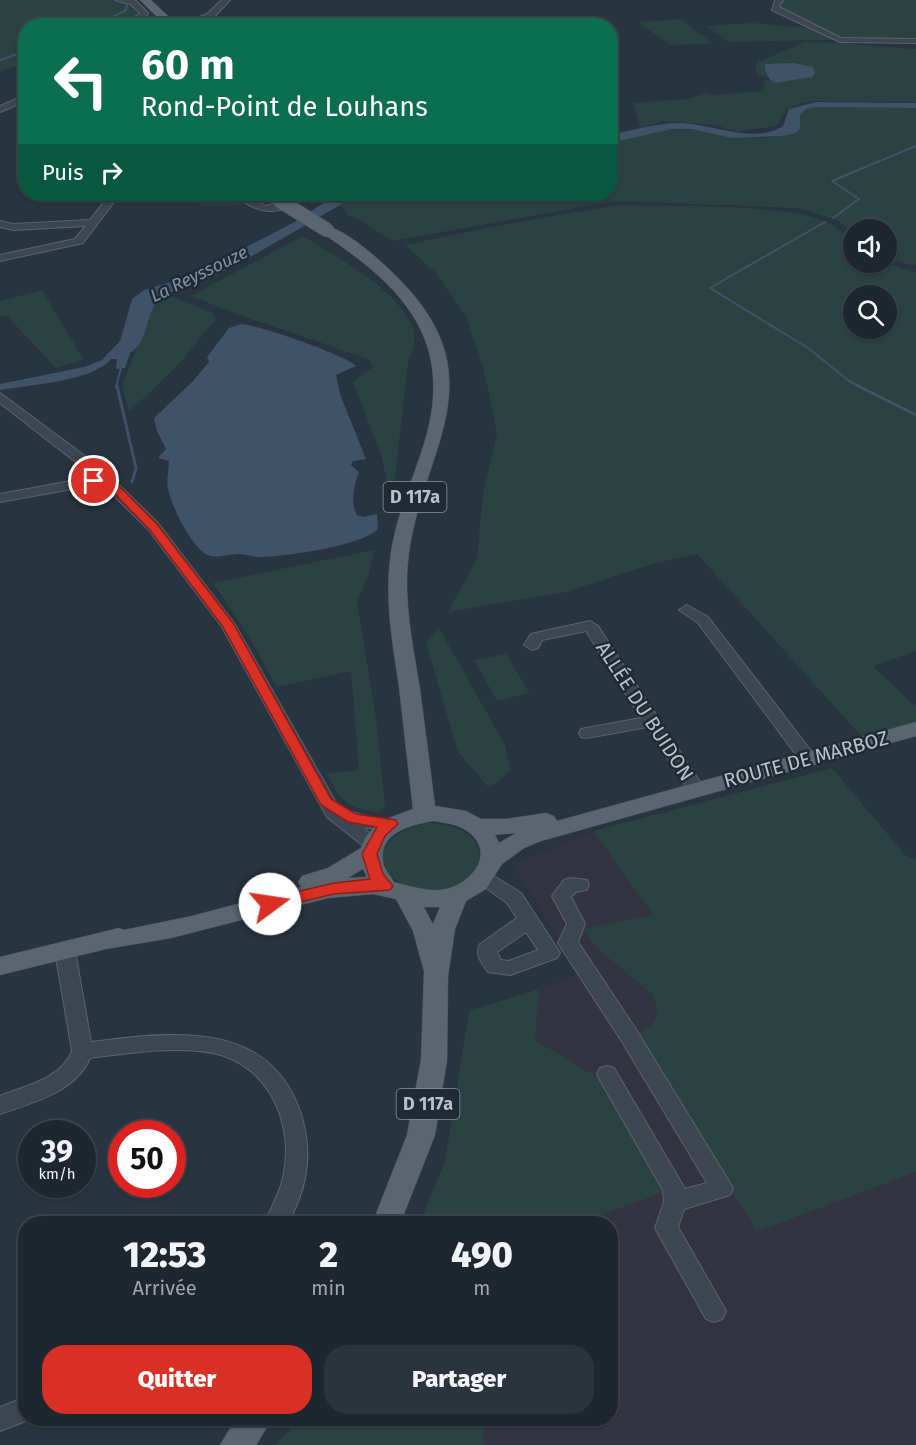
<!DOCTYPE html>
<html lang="fr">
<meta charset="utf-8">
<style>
:root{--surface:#1e2730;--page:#2b333c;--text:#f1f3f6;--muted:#a1a5ab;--line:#3c444c;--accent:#d93025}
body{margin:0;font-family:"Fira Sans",sans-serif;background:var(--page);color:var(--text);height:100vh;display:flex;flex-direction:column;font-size:22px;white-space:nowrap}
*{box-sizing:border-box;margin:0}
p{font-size:20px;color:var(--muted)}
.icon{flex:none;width:33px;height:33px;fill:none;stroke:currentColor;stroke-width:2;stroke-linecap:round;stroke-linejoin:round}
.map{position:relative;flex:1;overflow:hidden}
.sheet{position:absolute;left:18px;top:1216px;width:600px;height:210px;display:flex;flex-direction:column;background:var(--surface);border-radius:24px;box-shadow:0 2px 4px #0004,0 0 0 2px var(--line)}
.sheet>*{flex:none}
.banner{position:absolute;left:18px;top:18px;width:600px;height:183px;border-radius:24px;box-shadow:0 2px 4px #0004,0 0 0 2px var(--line);background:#0b6e4f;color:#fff;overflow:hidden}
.buttons{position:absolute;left:843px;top:219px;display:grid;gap:12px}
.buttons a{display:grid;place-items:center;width:54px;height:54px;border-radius:50%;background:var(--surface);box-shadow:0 2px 4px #0004,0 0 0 2px var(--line);font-size:30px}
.speed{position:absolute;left:18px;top:1120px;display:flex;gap:12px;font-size:30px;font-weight:700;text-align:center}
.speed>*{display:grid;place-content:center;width:78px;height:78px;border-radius:50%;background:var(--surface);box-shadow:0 2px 4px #0004,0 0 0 2px var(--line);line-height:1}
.speed small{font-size:15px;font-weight:400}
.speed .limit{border:9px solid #d22;background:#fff;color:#111}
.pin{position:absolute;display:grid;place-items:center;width:51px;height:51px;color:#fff;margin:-26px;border:3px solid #fff;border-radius:50%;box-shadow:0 2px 6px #0007}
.me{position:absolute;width:66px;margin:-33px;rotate:76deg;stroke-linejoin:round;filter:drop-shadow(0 0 4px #0008)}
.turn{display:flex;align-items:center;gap:21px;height:126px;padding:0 24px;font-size:27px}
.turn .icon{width:78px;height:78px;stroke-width:2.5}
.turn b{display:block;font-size:42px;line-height:51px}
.then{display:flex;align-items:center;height:57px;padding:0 24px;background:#0003;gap:12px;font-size:22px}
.eta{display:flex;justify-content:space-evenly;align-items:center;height:102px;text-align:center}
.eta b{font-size:36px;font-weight:800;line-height:42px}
.primary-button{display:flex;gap:12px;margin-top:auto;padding:12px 24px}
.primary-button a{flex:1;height:69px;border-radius:24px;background:var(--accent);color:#fff;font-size:24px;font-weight:800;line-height:69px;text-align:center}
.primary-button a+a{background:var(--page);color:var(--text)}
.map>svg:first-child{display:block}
</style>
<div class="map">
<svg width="916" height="1445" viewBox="0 0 916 1445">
<rect width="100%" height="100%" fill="#283440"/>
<path fill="#343341" d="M593,831l60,84 -70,15 14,18 56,47 5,17 -7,13 -17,12 123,195 159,-60v273h-433l-2,-26h129v-195h-32l92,-34 -73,-113 -62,-37 4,-51 40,-15 -66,-109z"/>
<path fill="#2b4242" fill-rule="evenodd" d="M0,0h106l18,2 13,10 -3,5 -14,8 -94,1 -1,37 -25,8z
M783,0h133v39l-76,-1 -62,-31z
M681,19l33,25 -44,1 -32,-23z
M751,23l60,5 22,12 -105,2 -21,-16z
M805,42c38,0 73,5 111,7v53l-103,-1c-23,4 -25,5 -36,25l-38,5 -26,-6 -49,-4 -23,7 -8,-25 54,-4 19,-6 6,2 50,-4 3,-4 -2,-6 7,-1 5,3 38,-15 -20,-5 -29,5 4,10 -9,-2 -4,-7 3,-7z
M816,107l100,1v158l-29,-8 -1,-28h-32l-1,3 -16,-13 -40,-12 -182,-7 -223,40 -37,-24 -8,-1v-5l-8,-6 21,-11h250l1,-51c20,-4 41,-13 62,-14 45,-1 83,21 127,-1l-1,-13 7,-6z
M184,194c17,0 53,-8 61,11l-44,1z
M618,205c50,2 175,-3 215,20 7,4 14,12 20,18l1,19 31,1 31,9v379l-43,15 43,41v15l-53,16 -166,-184 -41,9 -91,29 -117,20 29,-54 6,-64 14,-61 -14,-67 -17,-49 -30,-44 -31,-28 106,-22zM854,296h32v32h-32z
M303,236c34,22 98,54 111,95 3,11 -2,22 -6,31l-14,125 -7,-7 -6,-25 -28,-73 20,-15 -5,-8 -134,-46 -43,-17z
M42,290l42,70 -28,8 -50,-53 -6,2v-16z
M167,294l45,19 4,6 -38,46 -49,47 -7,-27 33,-83z
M374,550l-6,27 -11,24 19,118 9,87 -6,6c-33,-4 -37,-10 -53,-38l33,-4 -8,-99 -75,16 -22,-42 -41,-62z
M439,628l66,117 6,26 -22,17 -31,-36 -32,-109z
M506,654l24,39 -33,8 -23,-41z
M832,768l75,89 9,2v313l-159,60 -123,-195 17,-12 7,-13 -5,-17 -56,-47 -14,-19 70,-14 -60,-84z
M427,823c82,2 57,78 -4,67 -11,-2 -22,-4 -29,-12 -29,-29 6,-50 33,-55z
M539,989l-4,51 62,37 28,36 45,77 -94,34h-157l26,-63 24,-150z
M301,1419h181l2,26h-209z"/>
<path fill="#3f5268" d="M794,63l19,4 2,6 -3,4 -37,6c-7,-4 -11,-11 -10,-19z
M816,102l100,1v5l-100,-1 -10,2 -6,6v13l-4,5 -13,3 -51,2 -41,-9h-20l-60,14v-8c22,-5 45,-12 68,-12 30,0 77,22 104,3l6,-17z
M337,194h23c-48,26 -94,56 -144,81 -18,9 -39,12 -55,23 -17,13 -11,44 -31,55l-5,15 -9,1 1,-10h-6c-17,22 -83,26 -111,31v-6l84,-17 18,-7 18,-19 12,-42 12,-9 46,-14 23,-12 80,-41z
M241,324c17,1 105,31 115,42l-20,9 4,19 26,65 -13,2 -2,4 8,7c-5,14 -9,29 -2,43l6,2 14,-3 1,15c-16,17 -95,28 -120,28 -6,0 -12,-3 -18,-3 -11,-1 -26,7 -36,-1 -16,-13 -31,-44 -36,-64 -2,-8 1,-19 1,-28l-11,-3 8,-9 -9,-18 -3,-13 39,-37 16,-19 -2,-5 22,-29z"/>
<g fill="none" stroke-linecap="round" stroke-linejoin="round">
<path stroke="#3f5268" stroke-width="2" d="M489,23l1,3
M95,26l31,-16 1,-5
M0,60l26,-9
M833,218l26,-19 -27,-18 84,-35
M825,222l-115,66 98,60 41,33 12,6
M116,387l6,-23"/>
<path stroke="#3f5268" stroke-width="3" d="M117,386l19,82 -4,14
M858,386l58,29"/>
<g stroke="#5a636d" stroke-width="2">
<path id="minor" d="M115,0h20l13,13c-6,10 -13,13 -25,13l17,-13 -10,-9z
M222,0h8l-17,18 -24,7 -4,-2 22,-9z
M775,0h8l-4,7 62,31 75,1v4l-76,-1 -68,-32z
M26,95v6l-26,11v-6z
M110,194h10l-37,49 -83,18v-6l75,-16 11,-13 -73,4 -13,-3v-6l13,3 77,-4z
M235,194h11l20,12 24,-8 -1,-4h10l1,5c-20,19 -47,14 -65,-5z
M0,393l97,72 4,14 19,7 38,37 76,100 105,185 30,9 28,3 3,4 -3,4h-33l17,16 -3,4h-12l-39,-31 -105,-190 -74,-98 -38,-37 -16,-7 -94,17v-8l88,-16 -2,-8 -86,-67z
M687,605l21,12 107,139 2,4 -2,4h-12l-105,-141 -19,-13z
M590,621l8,5 104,159 3,4 -3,4h-12l-43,-66 -60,11 -6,-1 -2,-4 2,-4 60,-11 -55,-87 -44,9 -4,8 -6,2 -8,-5 7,-11z
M484,870l37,23 36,55 3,5 -3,5 -47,17 -22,-3c-6,-9 -14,-17 -8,-28l37,-26 -10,-15 -29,-21 -3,-5 3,-5zM526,932l12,18 -29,11 -8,-1 -4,-8z
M571,878l16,2 2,5 -2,5 -11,2 -5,5 14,27 -7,18 57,86 98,160 -3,7 -46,14 -6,18 48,84 -4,8 -8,3 -8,-3 -51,-91 9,-26 -1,-12 -63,-110 -3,-6 3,-6 7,-2 7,2 71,121 22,-6 -86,-143 -63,-97 9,-19 -15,-28 12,-16z
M65,944l7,2 3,5 16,91c81,-10 178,-24 210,72 12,38 6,76 -14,110h-23c7,-16 15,-29 19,-46 12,-53 -13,-113 -70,-125 -40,-7 -83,0 -123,5 -14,34 -59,45 -90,56v-18c25,-10 61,-17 72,-45l-17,-100 3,-5z
M26,1397v22h5l-31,12v-24z"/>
</g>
<g stroke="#48515c" stroke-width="1">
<path id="major" d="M140,0h11l19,18 25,8 -22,-3 -27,3 14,-6z
M262,194h14l10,7 -6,4z
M327,226c21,5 54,35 69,50 111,109 15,182 11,300 -1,38 7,76 13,113 5,39 10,78 15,117l31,5 15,8h25l40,-6 8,3 3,5 359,-99v14l-375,105 -17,7 -22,16 -16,25 -20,12 -11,28 -7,47 -1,84 -12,75 -35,89h-28l35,-89 14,-75 3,-89 -11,-40 -17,-32 -23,-5 -45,4 -157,40 -65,11 -106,26v-18l119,-29 5,2 68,-14 109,-29 -3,-5 4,-6 26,-8 33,-20 4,-10 13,-16 35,-13c-5,-41 -9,-81 -14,-122 -6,-41 -14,-84 -9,-126 4,-41 22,-78 34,-117 32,-104 -21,-157 -102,-211v-6zM433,821c15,2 29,4 39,14 24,24 -7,53 -32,55 -16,1 -30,-4 -46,-8 -3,-6 -11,-14 -11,-21 -4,-29 28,-36 50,-40zM516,833l-17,10 -4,-8zM363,869l4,8 -19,1zM424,907h16l-7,17z
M236,1419h36l-16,26h-36z"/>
</g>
<use href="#minor" fill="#3c4550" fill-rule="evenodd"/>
<use href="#major" fill="#5a6570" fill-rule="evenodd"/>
<g stroke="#48515c" stroke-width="15" stroke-linecap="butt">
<path id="major-bridge" d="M280,201l47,29"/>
</g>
<use href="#major-bridge" stroke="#5a6570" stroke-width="14"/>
</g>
<path fill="#d93025" stroke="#8d1f18" stroke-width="1.5" d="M94,478l25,8 38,38 76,99 98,176 25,15 40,6 2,4 -13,12 -8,18 6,20 10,12 -3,4 -56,4 -64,15 -5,-1 -3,-4 8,-6 64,-15 36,-4 -8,-25 15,-27 -29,-5 -27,-17 -98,-178 -74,-98 -37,-38 -21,-8v-4z"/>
<g text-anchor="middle" stroke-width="5" stroke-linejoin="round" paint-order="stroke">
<g font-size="18" font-style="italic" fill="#7b93ab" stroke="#202a35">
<text transform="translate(199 274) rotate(-26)" y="6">La Reyssouze</text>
</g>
<g fill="#202a35" stroke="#8a939d" stroke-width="1.5">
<rect x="383.5" y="482" width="63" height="30" rx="4.5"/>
<rect x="396.5" y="1089" width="63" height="30" rx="4.5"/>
</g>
<g font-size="18" font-weight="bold" fill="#b8c0ca">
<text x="415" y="503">D 117a</text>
<text x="428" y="1110">D 117a</text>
</g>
<g font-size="20" fill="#b8c0ca" stroke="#202a35">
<text transform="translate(645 711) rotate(57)" y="7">ALLÉE DU BUIDON</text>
<text transform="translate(806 759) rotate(-15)" y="7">ROUTE DE MARBOZ</text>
</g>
</g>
</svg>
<div class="buttons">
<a><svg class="icon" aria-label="sound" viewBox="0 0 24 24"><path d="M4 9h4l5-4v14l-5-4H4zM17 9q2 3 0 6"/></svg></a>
<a><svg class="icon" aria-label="search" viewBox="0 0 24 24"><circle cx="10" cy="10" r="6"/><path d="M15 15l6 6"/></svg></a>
</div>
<div class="speed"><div>39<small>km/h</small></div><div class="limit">50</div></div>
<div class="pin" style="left:94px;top:481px;background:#d93025"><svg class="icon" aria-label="arrive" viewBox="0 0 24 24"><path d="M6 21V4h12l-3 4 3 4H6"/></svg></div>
<svg class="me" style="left:270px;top:904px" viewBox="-20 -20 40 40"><circle r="19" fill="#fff"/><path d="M0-13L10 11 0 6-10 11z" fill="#d93025"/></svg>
<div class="banner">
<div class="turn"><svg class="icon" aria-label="left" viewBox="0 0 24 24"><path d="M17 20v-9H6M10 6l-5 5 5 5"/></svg><div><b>60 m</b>Rond-Point de Louhans</div></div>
<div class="then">Puis<svg class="icon" aria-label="right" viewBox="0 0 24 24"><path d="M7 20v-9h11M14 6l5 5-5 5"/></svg></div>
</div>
<section class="sheet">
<div class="eta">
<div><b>12:53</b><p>Arrivée</p></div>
<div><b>2</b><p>min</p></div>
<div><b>490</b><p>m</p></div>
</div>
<div class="primary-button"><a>Quitter</a><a>Partager</a></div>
</section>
</div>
